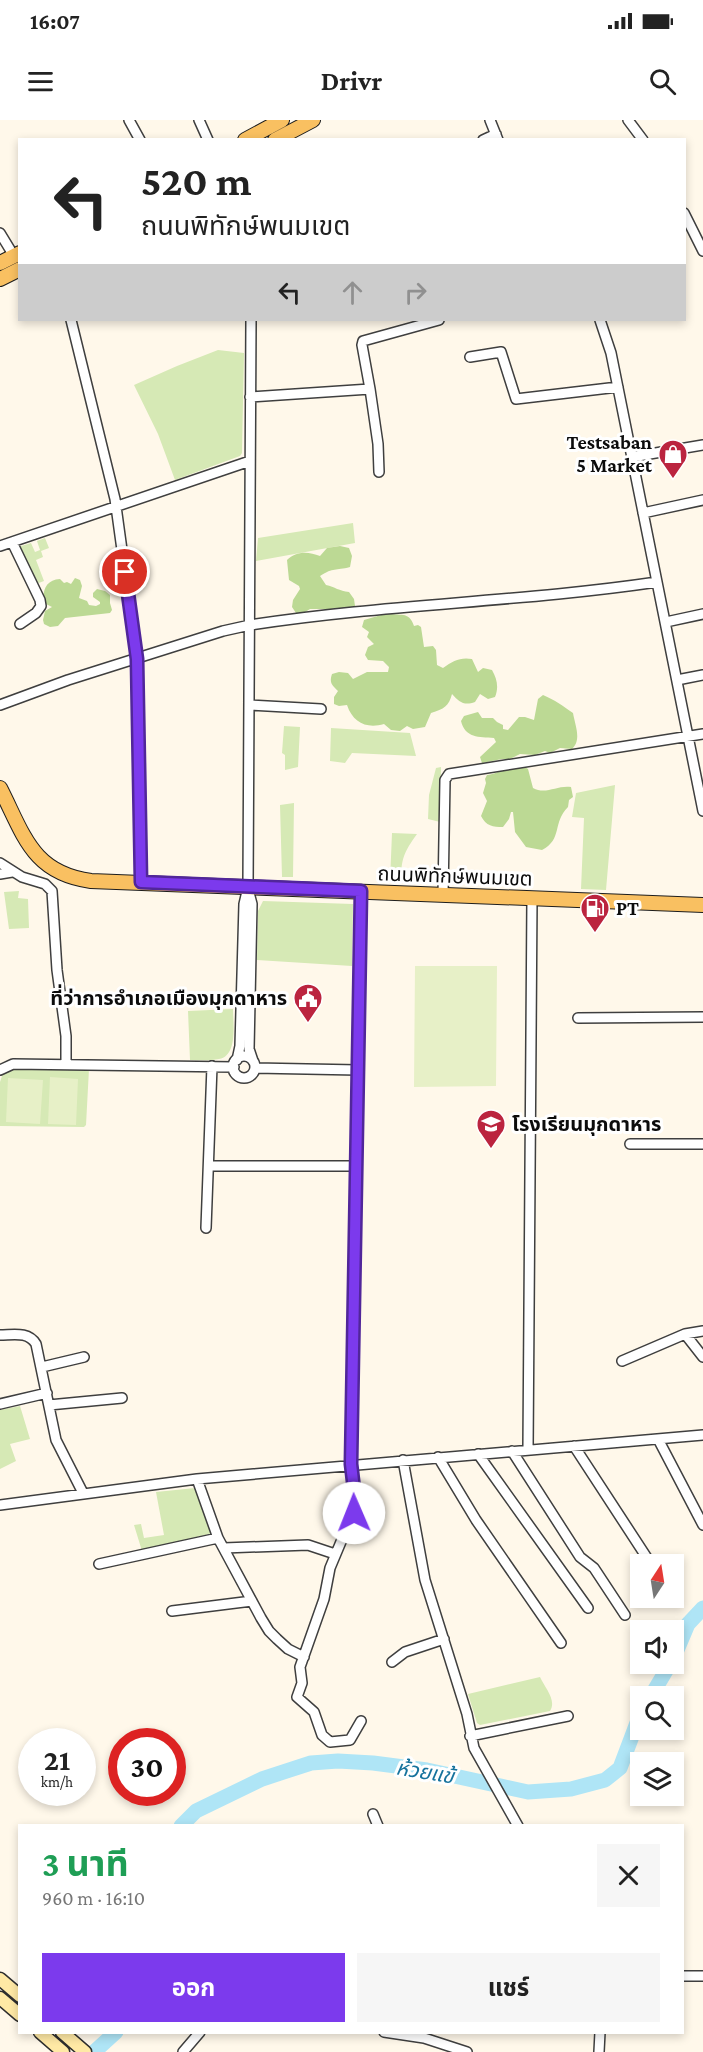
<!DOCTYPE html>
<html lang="th">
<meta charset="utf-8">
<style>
:root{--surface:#fff;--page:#f6f6f6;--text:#222;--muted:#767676;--accent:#7c3aed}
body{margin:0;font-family:"Crimson Pro","Noto Sans Thai",serif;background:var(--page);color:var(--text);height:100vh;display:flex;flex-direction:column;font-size:22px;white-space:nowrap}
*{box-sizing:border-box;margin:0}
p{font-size:20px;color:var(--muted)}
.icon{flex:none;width:33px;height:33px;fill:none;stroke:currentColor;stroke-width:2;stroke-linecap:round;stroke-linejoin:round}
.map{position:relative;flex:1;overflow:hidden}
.details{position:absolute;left:18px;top:1704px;width:666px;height:210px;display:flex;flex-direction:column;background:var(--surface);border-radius:0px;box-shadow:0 3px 9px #0003}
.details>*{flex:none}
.top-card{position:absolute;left:18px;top:18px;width:668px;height:183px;border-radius:0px;box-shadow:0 3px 9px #0003;background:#fff;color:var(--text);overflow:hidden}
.needle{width:39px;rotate:12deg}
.fabs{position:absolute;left:630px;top:1434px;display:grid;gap:12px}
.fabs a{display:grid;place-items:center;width:54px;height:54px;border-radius:0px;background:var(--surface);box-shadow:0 3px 9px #0003;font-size:30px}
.speed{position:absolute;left:18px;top:1608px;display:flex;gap:12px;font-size:30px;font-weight:700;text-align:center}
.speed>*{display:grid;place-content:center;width:78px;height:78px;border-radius:50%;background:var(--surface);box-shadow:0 3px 9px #0003;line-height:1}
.speed small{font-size:15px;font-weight:400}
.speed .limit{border:9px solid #d22;background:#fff;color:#111}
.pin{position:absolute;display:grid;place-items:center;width:51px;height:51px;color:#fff;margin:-26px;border:3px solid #fff;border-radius:50%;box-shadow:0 2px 6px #0007}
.me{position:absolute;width:66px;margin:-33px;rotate:359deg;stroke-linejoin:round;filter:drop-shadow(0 0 4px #0008)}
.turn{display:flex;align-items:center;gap:21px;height:126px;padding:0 24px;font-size:27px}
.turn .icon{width:78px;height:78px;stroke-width:2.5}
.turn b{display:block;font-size:42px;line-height:51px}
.lanes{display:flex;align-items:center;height:57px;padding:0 24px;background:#0003;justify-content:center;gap:30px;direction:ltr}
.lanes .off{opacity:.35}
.round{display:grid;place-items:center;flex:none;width:63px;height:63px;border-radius:0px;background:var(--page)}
.head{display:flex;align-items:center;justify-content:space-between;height:102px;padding:0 24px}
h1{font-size:36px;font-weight:700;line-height:45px;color:#1e9e55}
.cta{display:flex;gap:12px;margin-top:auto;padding:12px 24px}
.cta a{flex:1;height:69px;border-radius:0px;background:var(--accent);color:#fff;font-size:24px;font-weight:700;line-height:69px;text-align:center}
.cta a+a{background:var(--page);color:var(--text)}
.status{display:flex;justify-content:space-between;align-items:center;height:42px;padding:0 30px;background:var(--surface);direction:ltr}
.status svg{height:16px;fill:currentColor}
header{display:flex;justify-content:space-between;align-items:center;height:78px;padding:0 24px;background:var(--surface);font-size:27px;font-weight:700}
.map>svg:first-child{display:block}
</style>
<div class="status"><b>16:07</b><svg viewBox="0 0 49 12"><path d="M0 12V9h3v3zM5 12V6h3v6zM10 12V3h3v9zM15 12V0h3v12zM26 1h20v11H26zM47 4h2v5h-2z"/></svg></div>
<header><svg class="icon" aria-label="menu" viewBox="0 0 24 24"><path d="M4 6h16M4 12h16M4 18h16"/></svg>Drivr<svg class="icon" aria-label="search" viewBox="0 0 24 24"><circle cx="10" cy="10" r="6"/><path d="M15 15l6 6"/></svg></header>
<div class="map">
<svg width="703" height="1932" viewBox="0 0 703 1932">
<rect width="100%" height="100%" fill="#fff8ea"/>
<path fill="#d6e9b5" d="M218,230l26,3 -2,100 -2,3 -65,24 -17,-46 -24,-49 43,-19z
M353,403l2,20 -99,18 2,-23z
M45,418l4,10 -8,3 2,6 -7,3 8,21 -8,3 -18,-37 13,-4 4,9 5,-2 -3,-9z
M284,606l16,1 -2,40 -13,3v-15l-3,-2z
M331,608l79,5 6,23 -64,-3 -7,10 -15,-2z
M441,647l-1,55 -12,-3 1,-24 7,-27z
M615,665l-9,105 -25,-1 3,-71 -12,-1 4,-24z
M294,683l-1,74h-11l-2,-72z
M392,713l25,1c-13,18 -16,25 -16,47h-11z
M19,771l-1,7 10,1 1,29 -20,1 -5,-37z
M263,781l90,3 -1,62 -95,-6 1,-49z
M233,889c0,14 5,47 -14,50 -9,2 -20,1 -29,1l-2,-49z
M89,949l-3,56 -2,2 -84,-1v-44l3,-9 7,-3z
M20,1286l10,33 -20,5 6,17 -16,8v-59z
M195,1368l18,45 -71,18 -8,-26 7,-1 3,14 20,-3 -8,-43z
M540,1557c5,11 17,23 10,34l-70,14 -3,-2 -9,-29z"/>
<path fill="#bcd994" d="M340,426l9,2 3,8 -2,11c-15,4 -16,0 -30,9l6,9c9,2 13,6 23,7l5,7 1,7 -8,3h-37l-8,5 -6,-1 -4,-6 1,-7 7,-11 -1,-3 -10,-6 -2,-20c9,-9 21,-9 33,-4l7,-8z
M75,458l5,2 2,6 -3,12 8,3 2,4 7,1 4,-2v-2l-7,-5v-4l4,-4 8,2 5,4v8l2,7 -2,3 -45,5 -7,8 -8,1 -6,-3 -1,-4 2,-9 7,-4 -8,-4c-2,-13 2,-23 16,-24l4,4 3,-1 4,2z
M388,493c11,4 21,-3 26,13l4,-1 3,2 3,20 9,-1 3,4 1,15 6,3c10,-7 17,-11 29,-9l6,13 5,-4 9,2c5,9 7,17 3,27l-7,2 -8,-5 -5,8c-11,4 -16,0 -23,-8 -3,12 -8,15 -21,19l-6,14 -12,2 -6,-3 -7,5 -9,-1 -7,-6c-17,5 -31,-1 -37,-19l-8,1 -5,-2v-7l4,-6c-6,-6 -9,-8 -6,-17l7,-2 9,1 5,6 14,-7h21l1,-5 -6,-6 -15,-1 -3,-5 3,-8 6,-3 -7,-7 2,-5 -7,-5 2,-7z
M543,575c12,5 20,11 30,18 2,12 9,27 -1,36l-12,-1 -10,5 -5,-2 -10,4 -15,-1 -10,5h-8l-20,4 -2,-6 16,-15 -2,-4c-15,-1 -29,0 -33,-17l3,-5 14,-4 4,6h11l4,4 6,3v4l5,1 11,-13h6l9,3 4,-21z
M523,646l5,3 5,19c13,7 24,-3 38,-1l2,10 -4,3 -1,7c-16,16 -5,32 -26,43l-16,-3 -11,-15 -2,-20h-2l-2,7 -6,8c-10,0 -17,-1 -22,-11l6,-15 -4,-8 3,-10 -1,-4 2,-4c12,-1 20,-11 31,-6z"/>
<path fill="#e7f0c7" d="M415,846h82l-1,120 -82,1z
M50,957l28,2 -2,46 -28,-1z
M8,958l35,2 -3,44 -34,-2z"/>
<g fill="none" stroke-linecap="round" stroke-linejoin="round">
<path stroke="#afe5f6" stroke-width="15" d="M674,1537l14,-33 15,-16
M651,1576l19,-32
M181,1706l15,-15 66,-32 49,-16 27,-2 35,2 54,7 101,22 43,-3 34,-9 15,-12 20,-53
M94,1932l22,-20"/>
<g stroke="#3f3f3f" stroke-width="12">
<path id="minor" d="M129,0l11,20
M199,0l9,20
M490,0l8,20
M628,0l15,20
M483,20l13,-6
M684,93l19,38
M0,113l14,23
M71,200l44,179 22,160 4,223
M600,200l11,33 92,458
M470,237l31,-5 15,47 102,-12
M370,269l-8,-44 1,-4 76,-21
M250,277l120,-8 8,55 1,28
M632,337l71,-12
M643,393l60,-13
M12,422l28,58 1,6 -5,7 -16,11
M0,426l250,-85
M666,502l37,-8
M677,560l26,-5
M0,585l68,-25 155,-49 27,-6c135,-21 272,-23 407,-43
M250,585l71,4
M0,743l22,14 23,7 7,7 5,79 9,66v28
M0,754l12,-2
M248,769l4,15 -3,145 4,12
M443,775l2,-115 4,-6 254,-40
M578,898l125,-1
M233 947a11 11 0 1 1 22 0a11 11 0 1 1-22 0Z
M237,940l3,-14 4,-142 4,-17 3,-567
M255,948l103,2
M0,950l13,-6 221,3
M630,1024h73
M209,1046h147
M206,1108l6,-162
M685,1214l18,23
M0,1215c13,0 28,-4 36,9l20,96 27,53
M622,1241l63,-27 18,-3
M42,1247l42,-10
M0,1284l47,-11
M49,1285l73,-7
M658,1319l45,86
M574,1326l77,118
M528,1330l4,-552
M512,1331l68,106 14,11 31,47
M478,1334l110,154
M438,1337l38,63 85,123
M403,1340l22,120 42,134 7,34 44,78
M197,1359l21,59 43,80 8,13 8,8 11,10 16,8
M0,1385l197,-26 506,-44
M224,1428l84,-3 27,9
M99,1444l119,-26
M172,1491l80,-10
M392,1542l13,-10 39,-13
M361,1601l-11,19 -20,2 -8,-7 -8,-23 -17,-15 5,-14 -2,-16 24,-68 6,-31 26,-62 -5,-42 10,-573
M470,1616l98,-20
M373,1694l5,12
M682,1856h21
M384,1912l40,6 43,14
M183,1932l17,-20
M599,1932l1,-20"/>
</g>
<g stroke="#2e2e2e" stroke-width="15">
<path id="secondary" d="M0,1859l20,17
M0,1878l20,17
M40,1912l23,20
M62,1912l23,20"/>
</g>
<g stroke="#1d1d1d" stroke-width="16">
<path id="primary" d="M245,20l37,-20
M275,20l38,-20
M0,143l20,-10
M0,159l20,-10
M0,668c24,47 32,85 91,93l612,24"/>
</g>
<use href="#minor" stroke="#fff" stroke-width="9"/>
<use href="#secondary" stroke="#ffe9a5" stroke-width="12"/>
<use href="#primary" stroke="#f9c061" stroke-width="14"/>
</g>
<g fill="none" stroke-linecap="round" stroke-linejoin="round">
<g stroke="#51269a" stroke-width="15">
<path id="route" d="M125,452l12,87 4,223 220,9 -10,573 5,42 -2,7"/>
</g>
<use href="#route" stroke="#7c3aed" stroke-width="10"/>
</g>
<defs>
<g id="shop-pin" transform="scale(1.5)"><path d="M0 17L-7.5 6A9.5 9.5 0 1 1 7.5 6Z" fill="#bb243f" stroke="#fff"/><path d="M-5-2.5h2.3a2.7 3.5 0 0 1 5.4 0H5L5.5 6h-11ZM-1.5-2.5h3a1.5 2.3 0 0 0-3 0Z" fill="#fff"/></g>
<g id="fuel-pin" transform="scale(1.5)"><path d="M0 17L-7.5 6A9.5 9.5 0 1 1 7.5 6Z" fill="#bb243f" stroke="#fff"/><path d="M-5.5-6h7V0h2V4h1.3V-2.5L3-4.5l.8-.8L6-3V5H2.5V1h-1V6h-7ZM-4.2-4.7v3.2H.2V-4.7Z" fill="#fff"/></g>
<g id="civic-pin" transform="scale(1.5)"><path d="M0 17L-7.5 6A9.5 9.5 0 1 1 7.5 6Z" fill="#bb243f" stroke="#fff"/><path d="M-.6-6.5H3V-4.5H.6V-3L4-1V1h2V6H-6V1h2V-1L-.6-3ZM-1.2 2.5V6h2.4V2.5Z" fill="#fff"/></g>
<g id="school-pin" transform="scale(1.5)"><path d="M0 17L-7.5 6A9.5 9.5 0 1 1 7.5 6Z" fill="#bb243f" stroke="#fff"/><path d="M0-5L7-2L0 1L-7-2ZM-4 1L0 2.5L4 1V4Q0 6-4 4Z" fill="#fff"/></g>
</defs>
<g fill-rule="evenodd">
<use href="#shop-pin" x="673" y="334"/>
<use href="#fuel-pin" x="595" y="788"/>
<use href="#civic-pin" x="308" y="878"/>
<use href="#school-pin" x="491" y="1004"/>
</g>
<g text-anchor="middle" stroke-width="6" stroke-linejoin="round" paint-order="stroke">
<g font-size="20" font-weight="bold" fill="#0c0c0c" stroke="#fff" text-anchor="end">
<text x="652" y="329">Testsaban<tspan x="652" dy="23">5 Market</tspan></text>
<text x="616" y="795" text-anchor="start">PT</text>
<text x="287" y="885">ที่ว่าการอำเภอเมืองมุกดาหาร</text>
<text x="512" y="1011" text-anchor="start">โรงเรียนมุกดาหาร</text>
</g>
<g font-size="20" fill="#0c0c0c" stroke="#fff">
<text transform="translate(455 756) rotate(2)" y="7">ถนนพิทักษ์พนมเขต</text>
</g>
<g font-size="21" font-style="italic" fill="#16739d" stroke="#fff">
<text transform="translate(425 1652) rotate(9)" y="7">ห้วยแข้</text>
</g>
</g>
</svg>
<div class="fabs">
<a><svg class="needle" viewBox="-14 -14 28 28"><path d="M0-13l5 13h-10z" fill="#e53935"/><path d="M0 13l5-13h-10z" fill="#767676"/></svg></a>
<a><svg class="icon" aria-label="sound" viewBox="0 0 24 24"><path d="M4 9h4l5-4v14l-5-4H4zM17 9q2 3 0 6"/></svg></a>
<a><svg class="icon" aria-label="search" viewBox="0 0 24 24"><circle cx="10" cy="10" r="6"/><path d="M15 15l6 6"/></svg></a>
<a><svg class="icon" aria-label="layers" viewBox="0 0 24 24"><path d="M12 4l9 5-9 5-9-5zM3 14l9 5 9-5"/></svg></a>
</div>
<div class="speed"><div>21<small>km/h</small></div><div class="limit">30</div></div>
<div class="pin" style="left:125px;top:452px;background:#d93025"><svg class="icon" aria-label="arrive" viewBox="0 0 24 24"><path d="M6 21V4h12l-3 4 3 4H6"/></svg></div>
<svg class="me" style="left:354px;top:1393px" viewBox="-20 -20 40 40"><circle r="19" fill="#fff"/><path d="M0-13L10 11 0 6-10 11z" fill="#7c3aed"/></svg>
<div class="top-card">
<div class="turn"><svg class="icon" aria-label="left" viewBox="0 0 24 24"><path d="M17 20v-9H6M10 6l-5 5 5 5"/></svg><div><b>520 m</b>ถนนพิทักษ์พนมเขต</div></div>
<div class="lanes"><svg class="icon" aria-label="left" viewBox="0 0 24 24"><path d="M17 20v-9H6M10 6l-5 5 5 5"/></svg><svg class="icon off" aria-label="ahead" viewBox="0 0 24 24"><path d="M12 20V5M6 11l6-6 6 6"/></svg><svg class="icon off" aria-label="right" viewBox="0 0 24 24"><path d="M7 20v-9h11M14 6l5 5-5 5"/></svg></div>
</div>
<section class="details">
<div class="head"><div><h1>3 นาที</h1><p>960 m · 16:10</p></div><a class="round"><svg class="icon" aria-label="close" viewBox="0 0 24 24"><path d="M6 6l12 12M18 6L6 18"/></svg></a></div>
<div class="cta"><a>ออก</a><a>แชร์</a></div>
</section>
</div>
